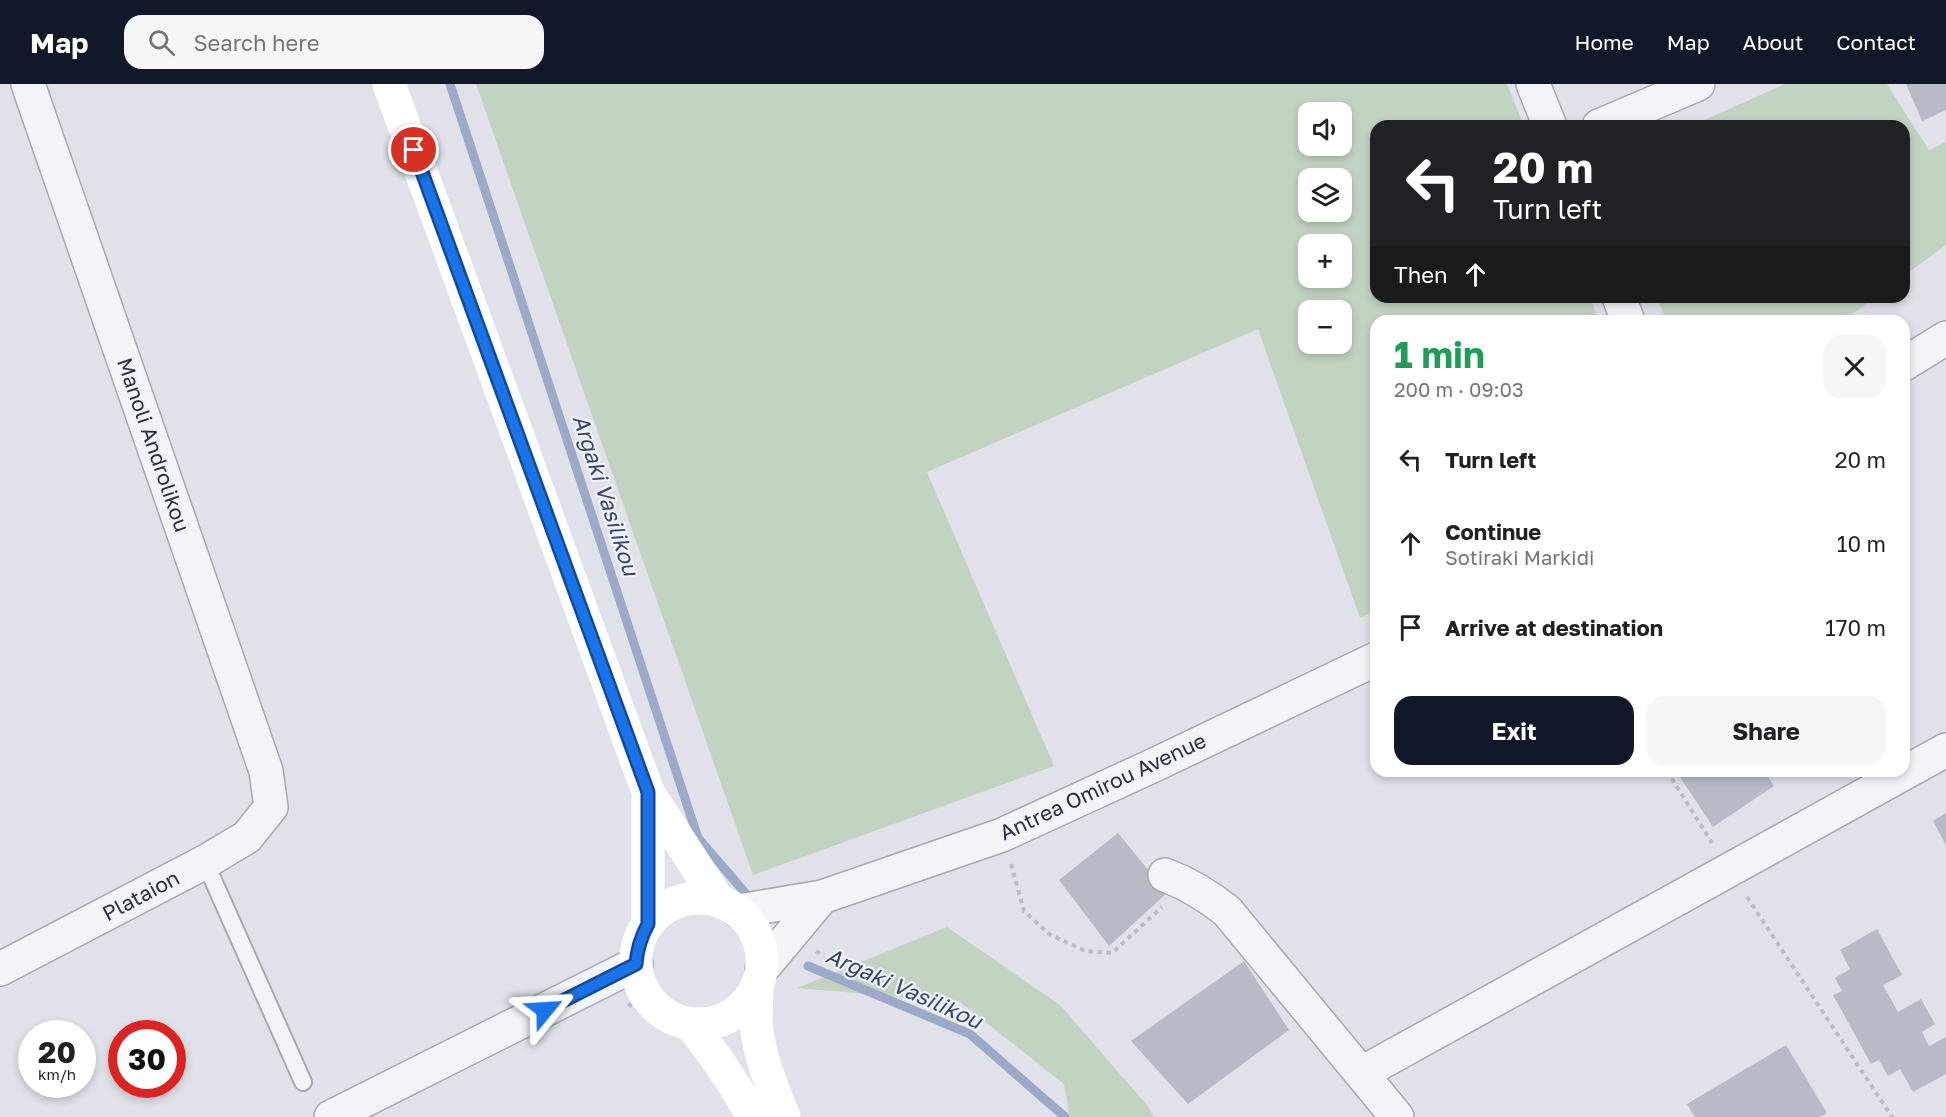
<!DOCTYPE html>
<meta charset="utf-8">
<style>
:root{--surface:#fff;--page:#f6f6f6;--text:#202124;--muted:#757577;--accent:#111827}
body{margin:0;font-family:"Golos Text",sans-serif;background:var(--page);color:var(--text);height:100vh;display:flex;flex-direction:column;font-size:22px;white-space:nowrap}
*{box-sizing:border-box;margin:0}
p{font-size:20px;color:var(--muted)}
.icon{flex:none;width:33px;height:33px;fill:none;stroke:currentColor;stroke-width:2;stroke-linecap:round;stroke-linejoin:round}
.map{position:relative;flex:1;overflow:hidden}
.panel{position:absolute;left:1370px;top:231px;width:540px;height:462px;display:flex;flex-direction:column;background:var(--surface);border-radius:18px;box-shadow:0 3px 9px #0003}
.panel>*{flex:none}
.top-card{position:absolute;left:1370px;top:36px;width:540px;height:183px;border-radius:18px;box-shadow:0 3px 9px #0003;background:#202124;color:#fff;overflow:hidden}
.buttons{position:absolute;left:1298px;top:18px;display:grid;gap:12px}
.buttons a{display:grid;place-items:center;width:54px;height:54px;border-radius:12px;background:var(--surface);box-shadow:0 3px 9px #0003;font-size:30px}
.speed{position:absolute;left:18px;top:936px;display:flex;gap:12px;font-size:30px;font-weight:700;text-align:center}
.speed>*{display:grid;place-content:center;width:78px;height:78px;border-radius:50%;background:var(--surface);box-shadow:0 3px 9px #0003;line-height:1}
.speed small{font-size:15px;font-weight:400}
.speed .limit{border:9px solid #d22;background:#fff;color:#111}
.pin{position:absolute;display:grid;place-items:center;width:51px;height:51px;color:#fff;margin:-26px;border:3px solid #fff;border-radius:50%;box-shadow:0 2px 6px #0007}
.me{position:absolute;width:66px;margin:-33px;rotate:63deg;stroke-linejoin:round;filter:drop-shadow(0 0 4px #0008)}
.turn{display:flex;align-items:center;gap:21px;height:126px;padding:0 24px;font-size:27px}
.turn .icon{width:78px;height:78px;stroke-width:2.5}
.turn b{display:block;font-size:42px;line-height:51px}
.then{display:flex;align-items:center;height:57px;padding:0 24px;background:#0003;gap:12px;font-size:22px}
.round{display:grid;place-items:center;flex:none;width:63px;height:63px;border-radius:18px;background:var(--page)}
.overview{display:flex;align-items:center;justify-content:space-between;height:102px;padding:0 24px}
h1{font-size:36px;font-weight:700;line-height:45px;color:#1e9e55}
.cta{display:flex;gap:12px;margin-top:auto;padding:12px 24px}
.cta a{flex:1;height:69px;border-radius:18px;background:var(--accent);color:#fff;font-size:24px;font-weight:700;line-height:69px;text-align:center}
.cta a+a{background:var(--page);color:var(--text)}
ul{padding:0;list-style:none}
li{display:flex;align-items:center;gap:18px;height:84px;padding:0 24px}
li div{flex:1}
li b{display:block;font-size:22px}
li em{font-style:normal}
header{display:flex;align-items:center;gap:36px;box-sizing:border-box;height:84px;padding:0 30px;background:var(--accent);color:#fff}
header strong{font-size:28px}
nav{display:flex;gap:33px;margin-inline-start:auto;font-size:21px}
.search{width:420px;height:54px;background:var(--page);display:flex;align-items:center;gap:15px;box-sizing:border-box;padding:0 21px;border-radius:18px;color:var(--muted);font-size:22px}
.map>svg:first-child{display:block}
</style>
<header>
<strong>Map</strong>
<div class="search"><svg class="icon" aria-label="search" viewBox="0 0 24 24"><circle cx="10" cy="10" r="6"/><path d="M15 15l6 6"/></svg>Search here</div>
<nav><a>Home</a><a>Map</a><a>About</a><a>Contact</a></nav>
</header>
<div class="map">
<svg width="1946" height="1033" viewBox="0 0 1946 1033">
<rect width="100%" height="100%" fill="#e1e2e9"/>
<path fill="#c3d3c2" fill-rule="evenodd" d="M476,0h1031l17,42h-148v171h214l9,24h-223l-1,289 -15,8 -102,-289 -331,143 127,294 -301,109zM1308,28h33v34h-33zM1308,94h33v34h-33zM1308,160h33v34h-33zM1308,226h33v34h-33z
M1785,0h102l42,66 17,-8v103l-42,31v-150h-213z
M1657,213h218l-32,24h-177z
M947,843l113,78 86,99 8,13h-84l-6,-33 -104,-82 -163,-14z"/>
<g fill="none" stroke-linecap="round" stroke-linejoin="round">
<path stroke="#9caac9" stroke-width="9" d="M450,0l248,754 55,64
M808,882l162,68 95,83"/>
</g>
<path fill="#b8bbc6" d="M1906,0h40v26l-24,11z
M1676,687h88l10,15 -61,41z
M1946,729v32l-13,-24z
M1118,749l49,60 -58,53 -50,-66z
M1877,845l25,46 -19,10 15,27 23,-13 14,25 -13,8 7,14 17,-9v37l-33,18 -13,-23 -12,7 -9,-16 -8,4 -38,-69 9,-4 -7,-13 15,-9 -10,-19z
M1244,877l45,69 -101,74 -57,-63z
M1786,961l41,68 -7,4h-125l-8,-13z"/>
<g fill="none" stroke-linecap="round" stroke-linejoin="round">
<g stroke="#a6a8b3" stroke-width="20">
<path id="lane" d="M205,778l98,220"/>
</g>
<g stroke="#a6a8b3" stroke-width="36">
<path id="street" d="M1533,0l17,42
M1599,42l99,-42
M1619,213l9,24
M1904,280l42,-26
M1165,791c24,9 42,20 62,36l170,206
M739,827l83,-14 180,-62 150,-69 224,-107
M0,885l205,-107 42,-25 24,-30 -5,-36 -238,-687
M762,885l60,-72
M1362,989l584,-323
M331,1033l305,-153"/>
</g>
<path stroke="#babdc5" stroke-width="4" stroke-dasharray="4.5 4.5" stroke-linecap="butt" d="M1667,687l45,72
M1011,780l13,47 25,23 36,17 27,2 50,-46
M1747,813l145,220
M816,867l8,5
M628,920l16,7 14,8"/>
<use href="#lane" stroke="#f3f4f8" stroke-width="16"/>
<use href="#street" stroke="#f3f4f8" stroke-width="33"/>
<path stroke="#fff" stroke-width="33" d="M389,0l259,708 70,108
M648,708v132
M636 877a63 63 0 1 1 126 0a63 63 0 1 1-126 0Z
M757,904c0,14 -2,29 0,43 4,30 16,58 27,86
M690,940c25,30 44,59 63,93"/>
</g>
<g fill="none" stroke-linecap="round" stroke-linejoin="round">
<g stroke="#114b97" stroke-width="15">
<path id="route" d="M414,66l234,642v132c-7,13 -11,25 -12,40l-91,46"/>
</g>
<use href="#route" stroke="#1a73e8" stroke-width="10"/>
</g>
<g text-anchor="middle" stroke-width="4.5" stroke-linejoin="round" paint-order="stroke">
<g font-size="21" fill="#292e41" stroke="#f0f2f7">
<text transform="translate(153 361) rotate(71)" y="7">Manoli Androlikou</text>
<text transform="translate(1103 703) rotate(-25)" y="7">Antrea Omirou Avenue</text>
<text transform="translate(141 812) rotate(-28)" y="7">Plataion</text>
</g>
<g font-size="22" font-style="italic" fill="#344574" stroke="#f0f2f7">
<text transform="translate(606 411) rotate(72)" y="8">Argaki Vasilikou</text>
<text transform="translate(904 904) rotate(24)" y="8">Argaki Vasilikou</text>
</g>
</g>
</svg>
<div class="buttons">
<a><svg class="icon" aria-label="sound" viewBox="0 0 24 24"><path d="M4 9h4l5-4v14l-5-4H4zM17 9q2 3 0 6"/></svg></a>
<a><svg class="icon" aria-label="layers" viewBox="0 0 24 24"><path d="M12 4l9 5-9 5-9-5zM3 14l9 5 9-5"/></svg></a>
<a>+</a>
<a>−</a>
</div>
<div class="speed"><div>20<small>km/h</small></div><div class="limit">30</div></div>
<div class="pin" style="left:414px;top:66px;background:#d93025"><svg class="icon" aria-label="arrive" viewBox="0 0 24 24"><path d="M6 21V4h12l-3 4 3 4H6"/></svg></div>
<svg class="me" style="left:545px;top:926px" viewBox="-20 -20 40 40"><path d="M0-17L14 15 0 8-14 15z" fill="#1a73e8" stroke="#fff" stroke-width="4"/></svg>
<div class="top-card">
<div class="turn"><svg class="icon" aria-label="left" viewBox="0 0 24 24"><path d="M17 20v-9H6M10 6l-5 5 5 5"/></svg><div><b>20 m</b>Turn left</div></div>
<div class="then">Then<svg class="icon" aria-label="ahead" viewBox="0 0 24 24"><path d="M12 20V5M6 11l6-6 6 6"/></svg></div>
</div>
<section class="panel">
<div class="overview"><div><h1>1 min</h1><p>200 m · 09:03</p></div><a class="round"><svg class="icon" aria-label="close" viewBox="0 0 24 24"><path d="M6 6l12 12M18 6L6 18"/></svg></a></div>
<ul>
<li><svg class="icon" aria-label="left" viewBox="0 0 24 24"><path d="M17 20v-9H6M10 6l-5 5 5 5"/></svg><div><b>Turn left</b></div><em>20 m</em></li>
<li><svg class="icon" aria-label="ahead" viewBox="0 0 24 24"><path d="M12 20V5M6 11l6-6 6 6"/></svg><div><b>Continue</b><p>Sotiraki Markidi</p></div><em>10 m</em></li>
<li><svg class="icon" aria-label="arrive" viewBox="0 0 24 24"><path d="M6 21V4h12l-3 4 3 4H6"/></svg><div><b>Arrive at destination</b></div><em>170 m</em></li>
</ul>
<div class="cta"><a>Exit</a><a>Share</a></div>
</section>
</div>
